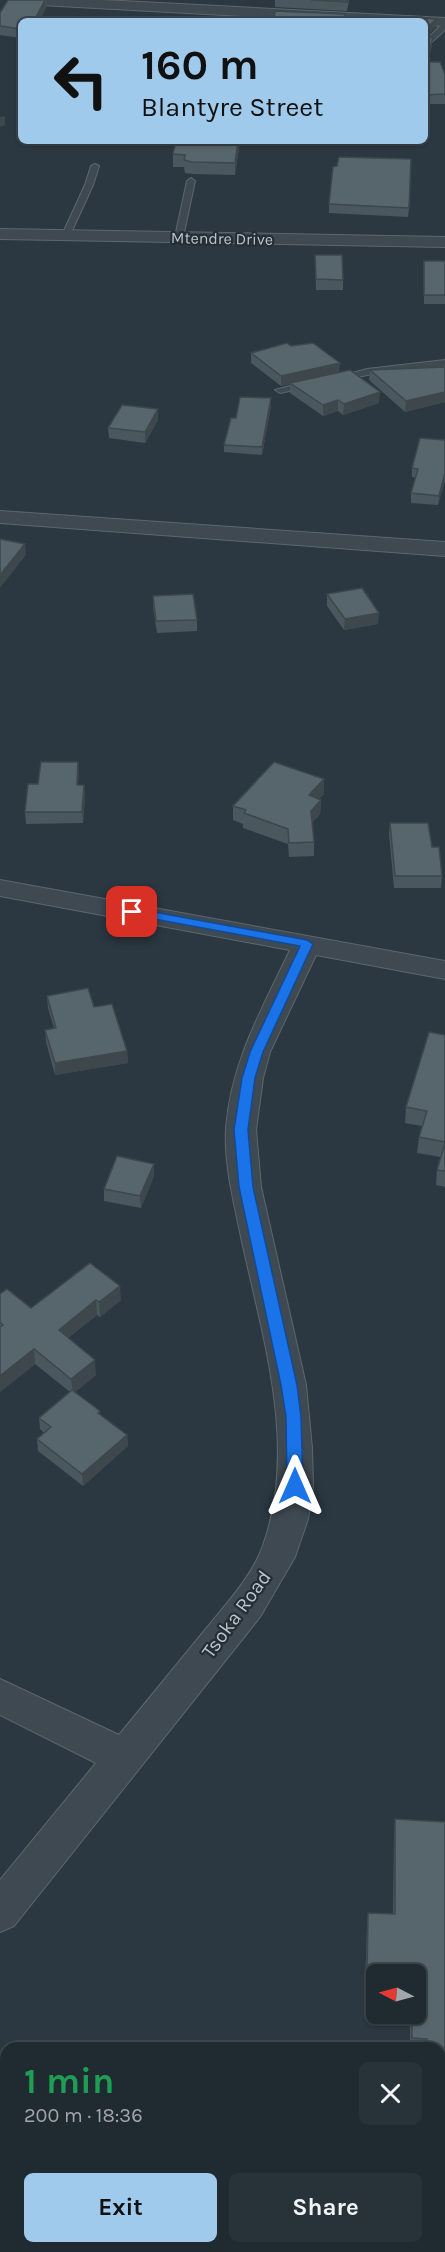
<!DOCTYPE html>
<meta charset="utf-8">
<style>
:root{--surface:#202a31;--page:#283239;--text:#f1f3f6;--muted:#a2a7ab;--line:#3d464d;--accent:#a0caec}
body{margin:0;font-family:Karla,sans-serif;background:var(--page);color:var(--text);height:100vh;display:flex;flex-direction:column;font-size:22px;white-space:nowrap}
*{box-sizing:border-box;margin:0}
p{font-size:20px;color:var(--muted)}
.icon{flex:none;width:33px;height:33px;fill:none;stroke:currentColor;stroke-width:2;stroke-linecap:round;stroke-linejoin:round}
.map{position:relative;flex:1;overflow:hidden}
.side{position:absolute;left:0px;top:2042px;width:446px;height:212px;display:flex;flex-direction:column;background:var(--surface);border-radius:18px 18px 0 0;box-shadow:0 2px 4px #0004,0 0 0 2px var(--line)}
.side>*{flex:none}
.guide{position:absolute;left:18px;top:18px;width:410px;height:126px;border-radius:9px;box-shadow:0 2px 4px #0004,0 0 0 2px var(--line);background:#a0caec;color:#111;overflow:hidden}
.needle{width:39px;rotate:276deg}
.controls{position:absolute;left:366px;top:1964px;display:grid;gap:12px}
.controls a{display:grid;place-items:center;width:60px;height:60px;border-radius:9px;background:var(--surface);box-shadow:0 2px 4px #0004,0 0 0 2px var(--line);font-size:30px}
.pin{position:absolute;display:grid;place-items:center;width:51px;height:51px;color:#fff;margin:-26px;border-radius:12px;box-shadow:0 3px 9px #0006}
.me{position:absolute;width:66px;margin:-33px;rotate:0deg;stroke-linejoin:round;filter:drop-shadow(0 0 4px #0008)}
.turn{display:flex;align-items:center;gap:21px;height:126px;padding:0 24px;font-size:27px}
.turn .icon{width:78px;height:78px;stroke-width:2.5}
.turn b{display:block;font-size:42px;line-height:51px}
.round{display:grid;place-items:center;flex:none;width:63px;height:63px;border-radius:9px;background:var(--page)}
.summary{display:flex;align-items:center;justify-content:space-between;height:102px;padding:0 24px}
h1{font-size:36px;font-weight:700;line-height:45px;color:#1e9e55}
.primary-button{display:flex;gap:12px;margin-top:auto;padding:12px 24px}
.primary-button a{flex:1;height:69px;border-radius:9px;background:var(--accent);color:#111;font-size:24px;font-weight:700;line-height:69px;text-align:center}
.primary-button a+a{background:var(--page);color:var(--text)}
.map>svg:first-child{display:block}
</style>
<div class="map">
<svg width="445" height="2252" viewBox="0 0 445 2252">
<rect width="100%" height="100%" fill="#2b3841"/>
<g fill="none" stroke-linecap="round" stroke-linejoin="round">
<g stroke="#5d676e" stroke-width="2">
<path id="service" d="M442,24h3v6l-21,19v-7z
M95,164l4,2 -6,19 -23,50 -7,2 -1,-2 23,-50 6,-19z
M191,178l4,3 -12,56 -4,3 -4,-3 12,-56z
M445,360v6l-78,9 -32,7 -5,-3 37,-10z
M309,381l3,1v4l-32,7 -5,-3z"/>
</g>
<g stroke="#5d676e" stroke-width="2">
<path id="minor" d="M15,0h88l342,18v8l-21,-1v-4h-88l-314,-17z
M0,229l445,8v10l-445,-8z
M0,511l445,31v14l-445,-33z
M0,880l445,81v18l-129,-24 -46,97 -7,26 -7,52 5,57 45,198 6,63 1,38 -5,33 -13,38 -35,60 -246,309 -14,6v-52l96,-117 -96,-48v-36l119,56c29,-35 57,-70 86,-105 20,-25 46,-52 57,-82 38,-101 -1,-215 -22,-316 -7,-33 -16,-70 -14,-104 5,-66 36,-119 64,-178l-290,-54z"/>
</g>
<use href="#service" fill="#3f4951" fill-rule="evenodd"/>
<use href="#minor" fill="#3f4951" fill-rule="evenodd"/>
</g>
<path fill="#4b575e" d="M8,0h38v8l-7,13h-18v17l-21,-3v-22z
M275,0h74l-2,11 -72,-4z
M424,42l8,3 -4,17 17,12v30h-21z
M176,141h64l-5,34 -42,-1 -8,-1 -1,-6h-11v-13z
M329,204l80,4 -1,9 -79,-4z
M315,255l28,25v10h-27z
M424,261h21v43h-21z
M291,346l48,27 40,30 -36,12 -5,-4 -15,5 -33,-23v-9l-9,2 -30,-23v-10z
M445,367v35l-40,10 -36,-32 1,-10z
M271,398v8l-9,49 -38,-3v-7z
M158,409v11l-13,23 -36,-5 -1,-10z
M445,440v40l-7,25 -27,-2v-10l5,-15 -4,-1v-9z
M327,594l51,30 -34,6 -17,-24z
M153,596l44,24v11l-40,2 -4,-26z
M78,762v23h6l1,12 -2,26 -57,1 -1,-12 13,-28z
M324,794l-5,5 2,1 -1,14 -8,9 2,19v14l-25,1 -1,-13 -45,-16v-4l-10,-4v-14z
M390,823l42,24 10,29 -1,12h-47l-5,-54z
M47,996l47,11 33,44 1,12 -73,12 -9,-33 -1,-12 9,-2 -6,-20z
M445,1035v152l-9,-2 1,-15 4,-13 -24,-4 2,-16 3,-11 -17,-3 1,-16z
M154,1164v12l-13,32 -37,-7v-12z
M90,1263l31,37 -21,17 -3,-2 -29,23 28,37 -21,17 25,19v3l27,21 1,11 -45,40 -45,-35 -1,-12 7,-6 -4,-4 -1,-11 31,-26 -35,-28 -35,28v-98l31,14z
M395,1819l50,3v264h-5v-38h-30v-35h6v-39h-40v13l-11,-1 2,-60 1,-13 25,1 1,-81z"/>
<path fill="#3d474c" d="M45,0l1,8 -7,13h-5z
M436,19l-1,9 -11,11v-8z
M433,36l-1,9 -6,26 1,-9z
M5,116v9l-5,2v-10z
M238,141h2l-5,34v-12z
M340,363l-1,10 -49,10v1l-9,2v-10z
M380,392l-1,11 -36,12 1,-11z
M445,392v10l-40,10 1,-11z
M271,398v8l-9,49v-8z
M338,400v11l-15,5v-11z
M158,409v11l-13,23v-11z
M445,473v7l-7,25 1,-9z
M25,544l1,11 -26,33v-13z
M379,613l-1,11 -34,6 1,-11z
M78,762l1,12 -2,23v-12z
M324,779v15l-15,16v-15z
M84,785l1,12 -2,26 -1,-11z
M321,800l-1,14 -10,11 1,-14z
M127,1051l1,12 -73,12v-12z
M154,1164v12l-13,32 -1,-12z
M120,1286l1,14 -21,17 -1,-15z
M96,1300l1,15 -37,29 -1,-14z
M34,1349l1,15 -35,28v-16z
M95,1360l1,15 -23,19 -2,-15z
M127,1435l1,11 -45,40 -1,-12z"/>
<path fill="#57656d" stroke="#3d474c" stroke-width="1.5" d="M8,0h37l-11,21h-13v8l-21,-3v-13z
M311,0h37l-1,2z
M275,11l70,3 -2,7h-69z
M407,17l29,2 -12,12v-10h-19z
M433,36l-6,26h13l5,12v20l-21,1v-53z
M176,141h62l-3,22 -43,-1 -8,-2 1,-5 -12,-1z
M339,157l72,2 -2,49 -80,-4 4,-37 4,-1z
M315,255h27l1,25 -27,-1z
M424,261h21v34h-21z
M287,343l4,3 22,-3 27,20 -59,13 -30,-23z
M445,367v25l-39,9 -36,-31z
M350,370l30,22 -36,12 -6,-4 -15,5 -33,-22z
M240,397l31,1 -9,49 -38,-2 7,-27h5z
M122,405l36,4 -13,23 -37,-4z
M420,438l25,2v33l-6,23 -28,-3 7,-24 -6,-1z
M0,539l25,5 -25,31z
M362,588l17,25 -34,6 -18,-25z
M193,594l4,26 -41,1 -3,-25z
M41,762h37l-1,23h7l-2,27h-57l3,-28h10z
M274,762l50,17 -15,16 12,5 -10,11 3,31 -25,1 -1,-14 -44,-16 2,-3 -13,-4z
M390,823h38l4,24h7l3,29h-47z
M88,988l6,19 18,-3 15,47 -72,12 -10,-33 11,-2 -9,-32z
M429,1032l16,3v107l-26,-5 8,-26 -21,-4z
M445,1143v28l-8,-1z
M117,1156l37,8 -14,32 -36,-7z
M90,1263l30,23 -21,16 -3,-2 -37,30 36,30 -24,19 -37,-30 -34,27v-49l3,-2 -3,-3v-28l7,-5 24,19z
M72,1390l28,21 -2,2 29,22 -45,39 -45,-35 14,-12 -12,-9z
M395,1819l50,3v252l-5,-1v-25h-13v-9l-15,-1v-25h4v-39l-49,-1 1,-60 27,1z
M28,2247h100l6,5h-109z"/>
<path fill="#1a73e8" stroke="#114b97" stroke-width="1.5" d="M132,908l175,32 6,4 -50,108 -8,26 -7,52 5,57 44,198 4,32 2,69 -2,5 -6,2 -5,-2 -3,-5 -1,-69 -5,-32 -42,-198 -5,-57 8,-52 8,-26 50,-106 -173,-32 -2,-2z"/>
<g text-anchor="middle" stroke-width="4.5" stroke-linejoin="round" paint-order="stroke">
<g font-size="16" fill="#bcc4cb" stroke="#242e36">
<text transform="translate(222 238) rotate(1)" y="6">Mtendre Drive</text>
</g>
<g font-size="20" fill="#bcc4cb" stroke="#242e36">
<text transform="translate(236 1614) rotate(-54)" y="7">Tsoka Road</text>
</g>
</g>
</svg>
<div class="controls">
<a><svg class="needle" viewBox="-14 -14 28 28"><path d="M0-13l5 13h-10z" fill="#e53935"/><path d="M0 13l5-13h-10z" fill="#a2a7ab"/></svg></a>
</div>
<div class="pin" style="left:132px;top:912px;background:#d93025"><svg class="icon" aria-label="arrive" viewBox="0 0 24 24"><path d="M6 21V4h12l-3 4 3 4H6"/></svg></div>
<svg class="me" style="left:295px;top:1486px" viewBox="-20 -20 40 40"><path d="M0-17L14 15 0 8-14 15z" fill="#1a73e8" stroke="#fff" stroke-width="4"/></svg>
<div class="guide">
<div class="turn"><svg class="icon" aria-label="left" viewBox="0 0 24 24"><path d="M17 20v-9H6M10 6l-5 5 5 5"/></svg><div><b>160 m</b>Blantyre Street</div></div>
</div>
<section class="side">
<div class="summary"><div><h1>1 min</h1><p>200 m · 18:36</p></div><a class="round"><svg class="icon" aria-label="close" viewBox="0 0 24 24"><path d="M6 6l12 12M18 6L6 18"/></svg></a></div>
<div class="primary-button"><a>Exit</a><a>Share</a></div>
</section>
</div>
